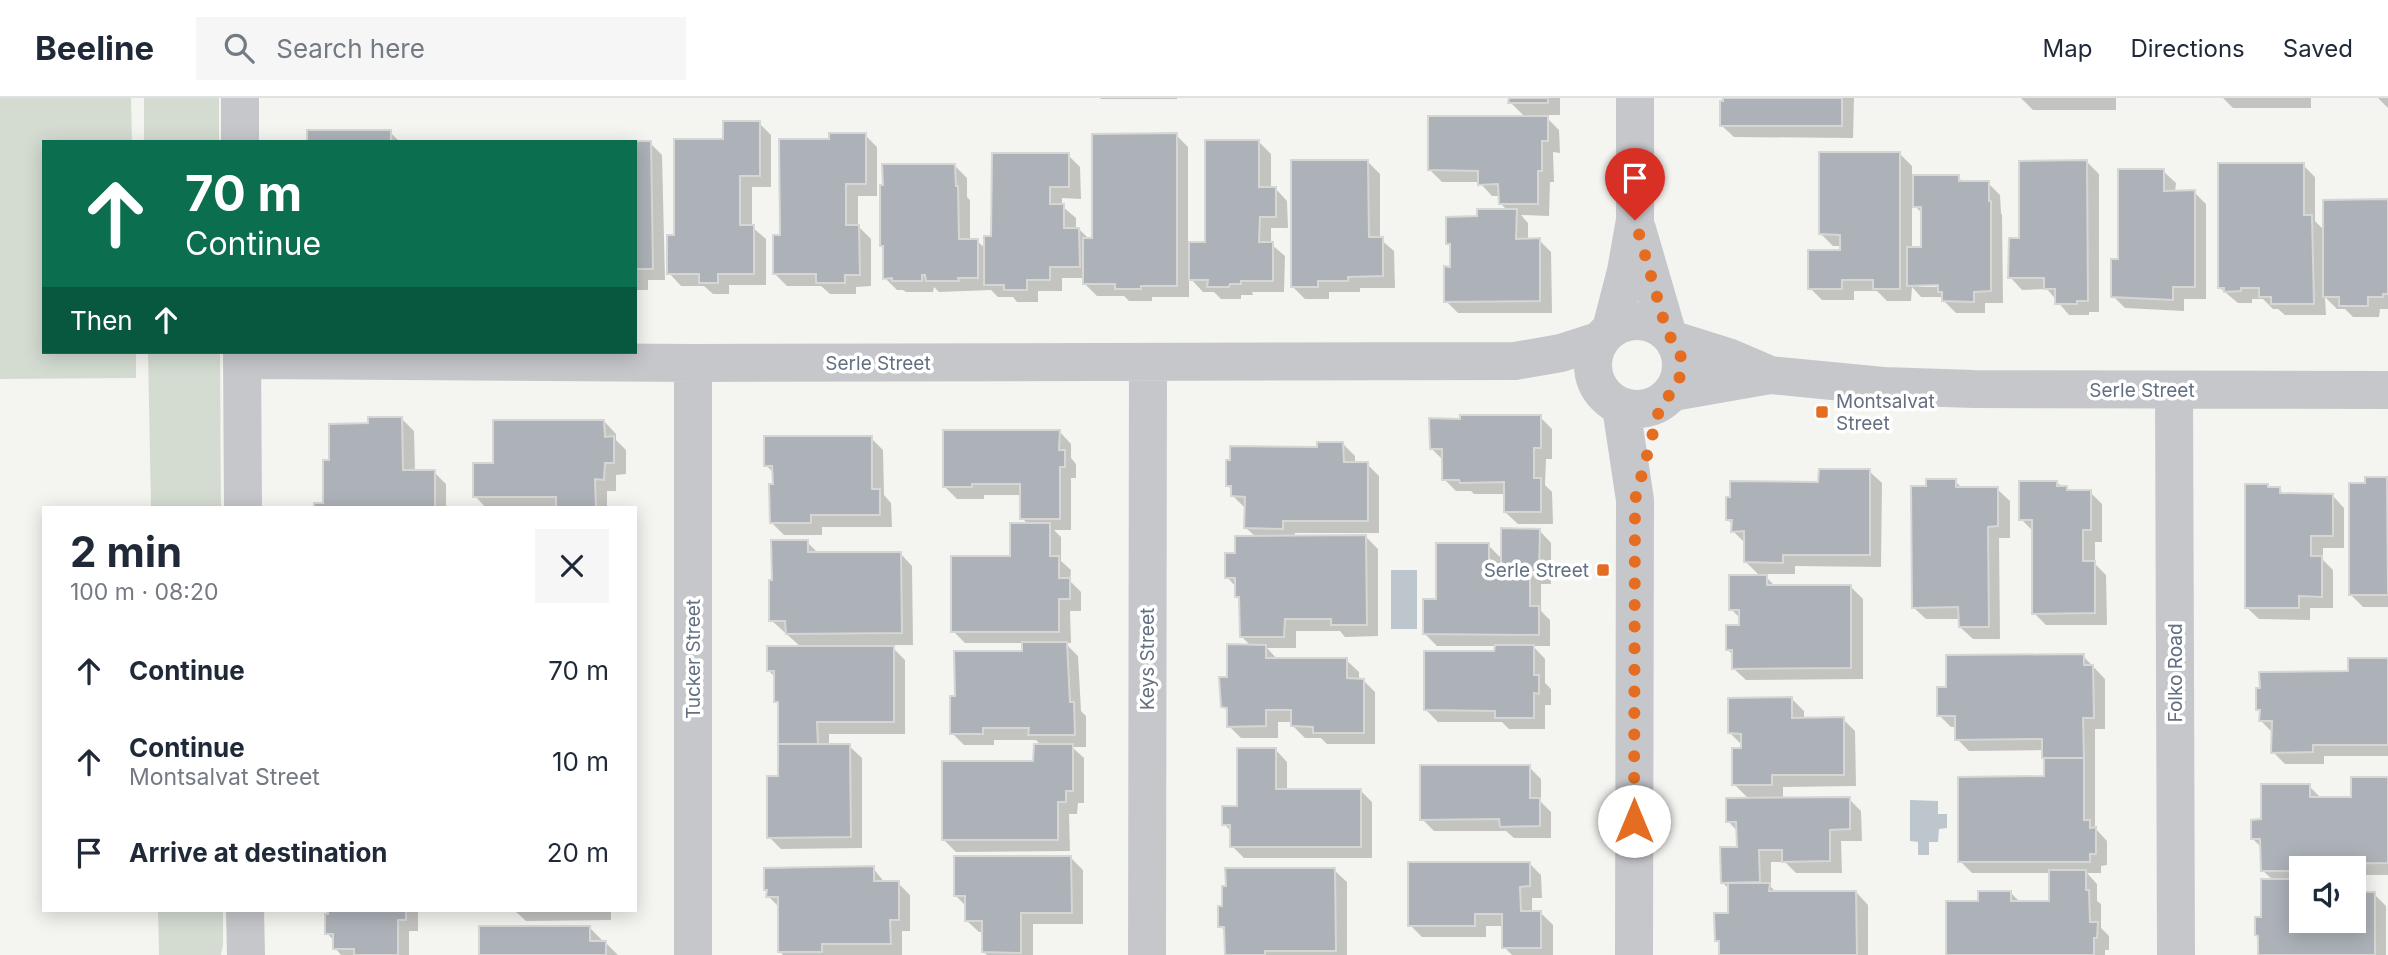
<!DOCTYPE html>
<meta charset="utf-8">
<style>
:root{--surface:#fff;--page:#f6f6f7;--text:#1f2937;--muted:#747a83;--line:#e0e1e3}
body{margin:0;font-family:Inter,sans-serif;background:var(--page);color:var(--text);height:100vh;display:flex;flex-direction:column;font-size:26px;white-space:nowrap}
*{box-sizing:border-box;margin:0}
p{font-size:23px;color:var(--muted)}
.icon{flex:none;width:38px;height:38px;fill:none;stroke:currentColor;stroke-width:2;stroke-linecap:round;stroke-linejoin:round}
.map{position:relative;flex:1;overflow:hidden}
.details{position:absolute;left:42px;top:408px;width:595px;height:406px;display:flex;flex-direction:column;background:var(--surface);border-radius:0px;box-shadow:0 4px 18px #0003}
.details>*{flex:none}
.banner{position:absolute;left:42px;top:42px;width:595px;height:214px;border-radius:0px;box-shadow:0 4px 18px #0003;background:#0b6e4f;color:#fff;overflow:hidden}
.tools{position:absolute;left:2289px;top:758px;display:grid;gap:14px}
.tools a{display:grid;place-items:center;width:77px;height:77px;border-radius:0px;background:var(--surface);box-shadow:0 4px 18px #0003;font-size:35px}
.pin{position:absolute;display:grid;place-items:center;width:60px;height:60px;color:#fff;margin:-72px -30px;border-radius:50% 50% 50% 0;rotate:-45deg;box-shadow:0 0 7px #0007}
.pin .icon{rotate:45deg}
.me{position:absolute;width:77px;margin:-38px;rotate:0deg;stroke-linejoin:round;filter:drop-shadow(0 0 5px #0008)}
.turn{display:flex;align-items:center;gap:24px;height:147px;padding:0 28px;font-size:32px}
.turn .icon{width:91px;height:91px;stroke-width:2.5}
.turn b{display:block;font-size:49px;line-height:60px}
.then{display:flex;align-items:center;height:66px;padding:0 28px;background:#0003;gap:14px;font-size:26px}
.round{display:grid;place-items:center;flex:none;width:74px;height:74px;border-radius:0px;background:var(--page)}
.summary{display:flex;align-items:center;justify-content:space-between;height:119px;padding:0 28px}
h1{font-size:42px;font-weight:700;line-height:52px}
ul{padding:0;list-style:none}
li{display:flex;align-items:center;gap:21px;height:91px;padding:0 28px}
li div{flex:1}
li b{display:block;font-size:26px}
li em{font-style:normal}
header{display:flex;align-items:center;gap:42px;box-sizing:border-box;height:98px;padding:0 35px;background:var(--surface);border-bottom:2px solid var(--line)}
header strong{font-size:33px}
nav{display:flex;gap:38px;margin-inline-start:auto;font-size:24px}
.search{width:490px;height:63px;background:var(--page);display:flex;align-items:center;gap:18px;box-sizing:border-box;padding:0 24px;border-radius:0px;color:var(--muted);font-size:26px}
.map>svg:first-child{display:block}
</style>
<header>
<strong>Beeline</strong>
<div class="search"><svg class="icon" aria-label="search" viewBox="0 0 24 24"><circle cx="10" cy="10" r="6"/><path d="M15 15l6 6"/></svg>Search here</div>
<nav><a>Map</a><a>Directions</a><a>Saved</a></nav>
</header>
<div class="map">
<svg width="2388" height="857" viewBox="0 0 2388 857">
<rect width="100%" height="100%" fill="#f4f5f1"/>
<path fill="#d4dcd2" d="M0,0h131l1,44h-88v210h92v26l-136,1z
M144,0h75v44h-75z
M148,254h72l1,155h-70z
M158,812h65v34l-2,11h-62z"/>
<path fill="#bdc6cd" d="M1391,472h26v59h-26z
M1910,702l28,1v13h9v14l-8,1 -1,13h-9v13h-11v-13l-8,-1z"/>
<path fill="#0003" fill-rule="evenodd" d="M1100,0h77v1h-76z
M1510,0h50v17h-16l15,15 1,23 -7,-1 1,30h-4l-1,34 -28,-1 7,8v17h11l12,12 1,61h-94l-12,-12 5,-32v-22l-4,-4 32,-25 29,-7 -8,-8v-7h-8l-13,-14h-37l-12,-12 96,-52 -16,-16z
M1725,0h129l-1,40 -119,-1 -13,-12z
M2021,0h95v12h-83z
M2223,0h88v10h-78z
M2378,0h10v10z
M759,25l12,12v52h-19v40l14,12v46h-37v9h-16l-9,-8h-23l-12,-13 7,-36 49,-97z
M390,34l10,10h-91z
M865,37l12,12v49h-19v30l13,13v47l-15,1v7h-26l-9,-8h-34l-12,-12 7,-37 48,-97z
M1176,37l12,12v97h19l52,-102 12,12v34h4l12,13 1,27h-17v16l14,12 -1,36h-32l1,3h-12v4h-20l-7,-7h-11l-14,-15v20h-37v4h-23l-5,-5h-27l-13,-13v-5h-22v13h-24v11h-21l-4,-5h-15l-7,-7 -52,2 -5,-5 -1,5h-27l-3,-2h-6l-12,-12v-30l-3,-3 73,-79 12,12v19l3,3v41h7l9,8 7,-11 75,-83 12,12 1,32 -19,-1v8l14,12v11h3l10,10 5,1z
M635,45h15l12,12 3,125h-17v10h-13z
M1900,56l12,12v11h46l6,6h24l12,12 1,18 1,2 1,88h-18v10h-29l-12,-12v-4h-23l-9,-10 -1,14h-24l-10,-10h-23v9h-32l-12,-12 32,-36v-6h-9l-12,-12zM1912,105l11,11v35h-11zM1919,186h28v3h-28z
M1368,64l12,12v65l14,12 1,37h-35v4h-31v7h-24l-12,-12z
M2087,64l12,12v138h-10v3h-20l-22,-26 -25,1 -12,-13 11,-37z
M2303,67l12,12v44l10,10 63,-30v108h-8l-1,8h-26l-8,-8h-8l-12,-12 1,18h-41l-7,-6h-5l-10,-10h-11v4h-14l-18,-15z
M2163,73l13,12 -1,9h19l12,12v95h-22v12l-59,-3 -12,-12 7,-36z
M1540,319l12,12v30h-6l-1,26 7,7 1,32h-35l-13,-12 1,-18h-32l-3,-3h-15l-12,-12v-18l-13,-13z
M402,321l12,12 1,41h19l12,12v24h-130l9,-3 6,-44 39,-36z
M604,323l12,13v6l10,10v24l-10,1v16h-9v17h-121l-11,-12 20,-31z
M1059,333l12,13v14l5,6v14h-5v52h-17l7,7v24l10,9 -1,11 11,11v19h-11l1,32h-6l13,13 3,55 5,5v31h-14l12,11v45h-6l-1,11h-8l1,37 -114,1 -13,-13 92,-76 7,-17 -6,-6h-42v5h-30l-12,-12 4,-36 68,-44v-10h-59l-12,-12 58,-73 18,-33 -7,-7v-23h-38v4h-27l-12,-12z
M871,340l12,12 1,45 7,8 1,24h-70v8h-38l-13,-13 3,-49 -8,-8z
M1343,346l12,12v8h12l12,12v57h-84l-1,4h72l12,12v87l-33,1 -5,-6h-44v17h-29l10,11 69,1 13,12v8h4l12,12v52h-48l-6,-6h-16l-12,-12v-4h-15v16h-37l-12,-12 -1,-14 -5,-6 6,-27 22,-33 -10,-10v-35l-5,-5v-9l-9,-10 10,-22 19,-18 -10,-9v-19l-13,-13v-5l-5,-5 91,-38z
M1869,373l13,12 -1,84 -86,-1v8h-32l13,13 74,-1 13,13v80l-117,1 -13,-12v-13l-5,-5 13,-23v-8l-10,-10 30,-32 -15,-15v-18l-13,-13v-6l-5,-5 92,-37z
M2386,381l2,2v126h-25l-12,-12 16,-110z
M1955,383l8,8h34l13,12v37h-11l1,101h-27l-13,-12v-8h-34l-13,-12 14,-119z
M2056,384l14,10h20l12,12v38h-7v22l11,11 1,50h-61l-12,-12v-81l-13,-13z
M2267,388l3,3h9l6,6h47l12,13v40h-21v12l10,10v38h-23v12l-51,-1 -13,-12z
M1539,432l12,13v41h-10v27l9,9v26h-17l12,13v24l6,6v16h-6v24h-36l-7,-7h-64l-12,-12 70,-57v-7h-59l-12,-12 13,-33 50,-56 14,14z
M807,444l12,12 81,-1 12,13 1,79h-23l15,15v74h-76v12h20l13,12v90l-81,1 -12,-12 11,-59v-73l-4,-4v-23l-7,-7 33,-23 -31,-28 3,-39z
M2083,558l22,23v50h-10v99l12,13v24l-6,1v7h-14l10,11v17l4,3v24l8,8v14h-4v5h-157l31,-52 31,-11 11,11h30v-30h-79l-12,-12 86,-83 -2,-28 -75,1 -12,-12v-12h-6l-12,-12z
M2388,562v96h-64v8h-39l-12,-12v-19l-12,-12v-8l-4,-4z
M1792,601l12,12v8h39l12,12 1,55 -73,1v12h66l12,12 1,30h-21l1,32h-46l-11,-11h-14v25l6,6 79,-1 12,13v50h-148v-11l-4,-4 13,-25 1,-25 -7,-7 15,-34v-17l-10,-11 21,-22 -15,-15 9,-38 -13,-13z
M1275,651l12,13v28h73l12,12v56h-128l-12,-12v-14l-8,-8 15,-16z
M1529,669l12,12v23l10,10v26h-37l-8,-7h-72l-12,-12z
M2388,681v96h-34v-7h-53v52h53v-26h20l12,12v49h-126v-17l-3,-3 16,-55 -11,-10v-22l-9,-9 10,-18 46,-35 12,12 32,1z
M1071,760l12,12v54h-50v31h-46l-3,-3v-20h-5l-13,-12v-14l-10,-10z
M1529,765l12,12 1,23h-10v15h9l12,12v30h-41l-8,-8v-21h-18v11h-64l-12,-12z
M873,770l12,15h13l12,12v36h-8v24h-119l-3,-4v-43l-12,-12 -2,-7z
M1334,772l13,12v73h-121v-23l-6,-6z
M330,812h88v21h-9v24h-68l-6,-7v-6l-8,-9z
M514,812h97v10l-85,1z
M590,830l12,12v2h3l13,13h-137z"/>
<path fill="#adb2b9" stroke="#d6d6d4" stroke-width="2" d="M1509,0h39v5h-40z
M1723,0h119v28h-122v-25h3z
M1428,18h120v25h-6v30h-4v33h-39l-1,-20 -20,1v-14l-50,-1z
M723,23h37v55h-20v49h14v49h-36v9h-19v-9h-32v-39h7v-96h49z
M307,32h84v12h-84z
M829,35h37v51h-20v41h13l1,50h-15v8h-29v-9h-43v-39h7l-1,-96h50z
M1177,35v153h-36v3h-26v-5h-32v-46h9v-104z
M1205,42h54v47h17v30h-16l-1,25h14v39h-32v3h-11l-1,3h-22l1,-7h-19v-38h16z
M616,43h35l2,128h-17v9l-1,-136z
M1819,54h81v137h-27v-9h-31v9h-34v-39h32v-15l-21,-1z
M992,55h77v34h-19v17h14v24h15l1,39h-30v13h-23v10h-23v-5h-20v-49h7z
M1291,62h77l1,77h14v39l-35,1v4h-30v6h-27z
M2087,62l1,141h-11v3h-22v-15h-11v-11h-36l1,-40h10v-77z
M2218,65h86v52h8l2,89h-43v-7h-12v-9h-18v3l-17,1v-4h-6z
M882,66h73l1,22h2l1,53h19v39h-20l1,3h-33l-1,-6h-3v6h-30v-3l-9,1v-33h-3v-61h3z
M2118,71h46v22l31,-1v97h-22v13l-62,-3v-38h7z
M1913,77h46v6h30v20h2v90l-17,1v10l-32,-1v-9h-4v-7l-31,1v-39h14v-40h-8z
M2388,101v95h-5v3h-15v9h-29v-9h-16v-97z
M1477,111h40l-1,30 24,-1v63l-96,1v-36l6,1v-23h-4v-27l31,-1z
M1460,317h81v33h-7v30h7v34h-37v-30l-44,1 -1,-3h-17v-31h-12l-1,-31 31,1z
M368,319h34l1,53h32v38h-121v-5h9v-43h6v-36l39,-1z
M493,322h111l1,17 9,-1v27h-9l-1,17 -9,-1 1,29h-40v-11h-83v-34h20z
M943,332h117l-1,20h6v17h-5v52h-40v-35h-48v3h-29z
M764,338h108v53h8v26h-69v8h-41l-1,-39h4l-1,-18h-8z
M1317,344h26l1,20h24v59h-85v8l-39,-1 1,-31 -14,-1v-10h-5v-26h4v-14l87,1z
M1819,371h51v86h-87v8l-39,-1v-31l-13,1 1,-12h-6v-23h4v-16l88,1z
M2365,379h22l1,118h-39v-112h16z
M1926,381h30v8h42v39l-10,1 1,100h-30l-1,-20 -46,1 -1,-122h15z
M2019,383h38v5h10v4h24v40h-8v31h12v52l-63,1v-94h-13z
M2245,386h23v3h12v6l53,1v42h-22v20h11v41l-23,-1v12h-54z
M1010,425h40v33h9v22h11v21h-11v33h-108v-76h59z
M1501,430l39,1 -1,43h-9v34h9v29l-116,-1v-35h13v-56h53v27h12z
M1366,437l1,90h-36v-6h-46l-1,18h-44l-1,-40h-4v-19h-10v-25h10v-17z
M771,442h37v12h93l1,81 -116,1 -1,-13h-16v-41h3z
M1729,477h38v10h84v83l-119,1v-19h-6v-25h13v-15h-10z
M1022,544h45l3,60h4l1,33h-47l1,-7h-46v6h-33v-38h5l-1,-45h68z
M1227,546l39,1v13h81v20l17,1v54h-51v-6l-22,-1v-16h-25v16l-39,1v-19l-6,-1 -2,-30h8z
M1495,547h39v30h5v19l-5,-1v25h-39v-7l-71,-1v-59h70z
M767,548h127v76h-77l1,22h-40v-42h-4v-31h-7z
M2084,556v11h9l1,53h-11l1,40h-42v-19l-87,1v-24h-18v-29h9v-32z
M2348,560h40v87h-75v7l-42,1 1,-32h-13l1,-11h-4v-22h4l-1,-16 89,-1z
M1792,599v21l52,-1v58h-72v10h-40v-37h9v-14l-13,-1v-35z
M778,646h72l1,93 -84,1v-62h11z
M1034,646h39v47h-7v11h-8v38h-116v-79h91z
M1237,650h39v41h85v58h-131v-22h-8v-19h15z
M2044,660h40v62h6v8l6,-1v27h-6v8h-132v-85l86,-1z
M1420,667h110v33h10v28l-40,1 -1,-8 -79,1z
M2351,679h37v86l-87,1v7h-40l-1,-32h-9v-19l10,-1v-35h49v13h41z
M1850,699v32l-20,1v31l-48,1v-12h-23l1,32 -39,1 -1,-36h17l-1,-25h-10v-24z
M954,758h117l1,57h-51v40l-39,-1v-31h-17v-25h-11z
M1408,764h122v24l-10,1 1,24h20v37h-39v-34h-27v12h-67z
M874,768v15h25v39h-9l1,24h-69v8h-44v-55h-12l1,-7h-3v-22z
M1225,770h110l1,83h-71v4h-40l-1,-28h-6v-21h4v-20h4z
M2049,772h37v20h3l1,32h8l-1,16h-3v17h-148v-54h32v-10h33v10h38z
M2261,781h40v41h53v-28h21v63h-117v-19l-3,-1v-18h6z
M1728,785h42l-1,8h87l1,64h-138v-14h-4l-1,-28h14z
M328,812h78v10h-8v35h-44v-6h-21v-15h-8v-20h3z
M479,828h111v15h16v14h-127z"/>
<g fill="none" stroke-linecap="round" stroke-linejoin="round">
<path stroke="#c5c7cb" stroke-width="38" d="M240,0v44
M1637,131l30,103
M1593 267a44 44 0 1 1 88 0a44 44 0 1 1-88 0Z
M1611,231l15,-58 9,-51v-122
M1674,242l54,17 42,18
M242,254l1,156
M242,262l451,3 822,-2 46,-8 40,-13
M693,265v592
M2174,292l2,565
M1673,294l97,-17 113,11 91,3 414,1
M1621,309l14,93 -1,455
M245,812l1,45
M1147,857l1,-592"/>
</g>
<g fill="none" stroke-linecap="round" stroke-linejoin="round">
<path stroke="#e46d22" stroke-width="12" stroke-dasharray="0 21.6" d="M1634,723l1,-321 26,-97 12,-11 6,-12 3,-14 -2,-14 -13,-20 -32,-112"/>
</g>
<g fill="#e46d22" stroke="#fff" stroke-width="2.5">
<rect x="1815" y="307" width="14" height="14" rx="3.5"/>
<rect x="1596" y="465" width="14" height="14" rx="3.5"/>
</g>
<g text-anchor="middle" stroke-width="7" stroke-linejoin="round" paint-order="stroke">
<g font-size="19" fill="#637082" stroke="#fff">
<text x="878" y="272">Serle Street</text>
<text x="2142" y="299">Serle Street</text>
<text transform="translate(693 561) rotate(-90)" y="7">Tucker Street</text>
<text transform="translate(1147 561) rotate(-90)" y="7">Keys Street</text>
<text transform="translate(2175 575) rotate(-90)" y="7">Folko Road</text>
</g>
<g font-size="19" fill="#637082" stroke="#fff" text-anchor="start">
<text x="1836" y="310">Montsalvat<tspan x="1836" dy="22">Street</tspan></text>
<text x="1589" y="479" text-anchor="end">Serle Street</text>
</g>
</g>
</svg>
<div class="tools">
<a><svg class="icon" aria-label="sound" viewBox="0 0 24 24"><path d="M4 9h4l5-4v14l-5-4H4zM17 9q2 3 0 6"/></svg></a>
</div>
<div class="pin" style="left:1635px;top:122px;background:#d93025"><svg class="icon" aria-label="arrive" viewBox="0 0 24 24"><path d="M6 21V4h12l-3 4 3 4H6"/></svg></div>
<svg class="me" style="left:1634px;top:723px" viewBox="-20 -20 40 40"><circle r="19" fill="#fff"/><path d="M0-13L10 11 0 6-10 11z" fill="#e46d22"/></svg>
<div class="banner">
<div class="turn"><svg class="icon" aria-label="ahead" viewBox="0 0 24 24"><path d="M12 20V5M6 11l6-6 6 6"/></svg><div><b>70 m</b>Continue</div></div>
<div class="then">Then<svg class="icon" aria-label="ahead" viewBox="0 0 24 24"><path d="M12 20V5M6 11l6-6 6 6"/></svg></div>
</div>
<section class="details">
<div class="summary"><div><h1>2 min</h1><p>100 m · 08:20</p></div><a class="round"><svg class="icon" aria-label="close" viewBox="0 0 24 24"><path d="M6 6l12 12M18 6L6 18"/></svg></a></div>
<ul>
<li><svg class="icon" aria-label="ahead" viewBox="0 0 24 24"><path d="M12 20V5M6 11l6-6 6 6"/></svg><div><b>Continue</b></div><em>70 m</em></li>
<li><svg class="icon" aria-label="ahead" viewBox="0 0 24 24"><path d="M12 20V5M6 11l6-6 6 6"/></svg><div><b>Continue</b><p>Montsalvat Street</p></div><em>10 m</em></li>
<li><svg class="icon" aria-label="arrive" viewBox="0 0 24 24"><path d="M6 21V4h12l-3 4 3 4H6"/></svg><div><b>Arrive at destination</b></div><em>20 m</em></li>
</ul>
</section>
</div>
